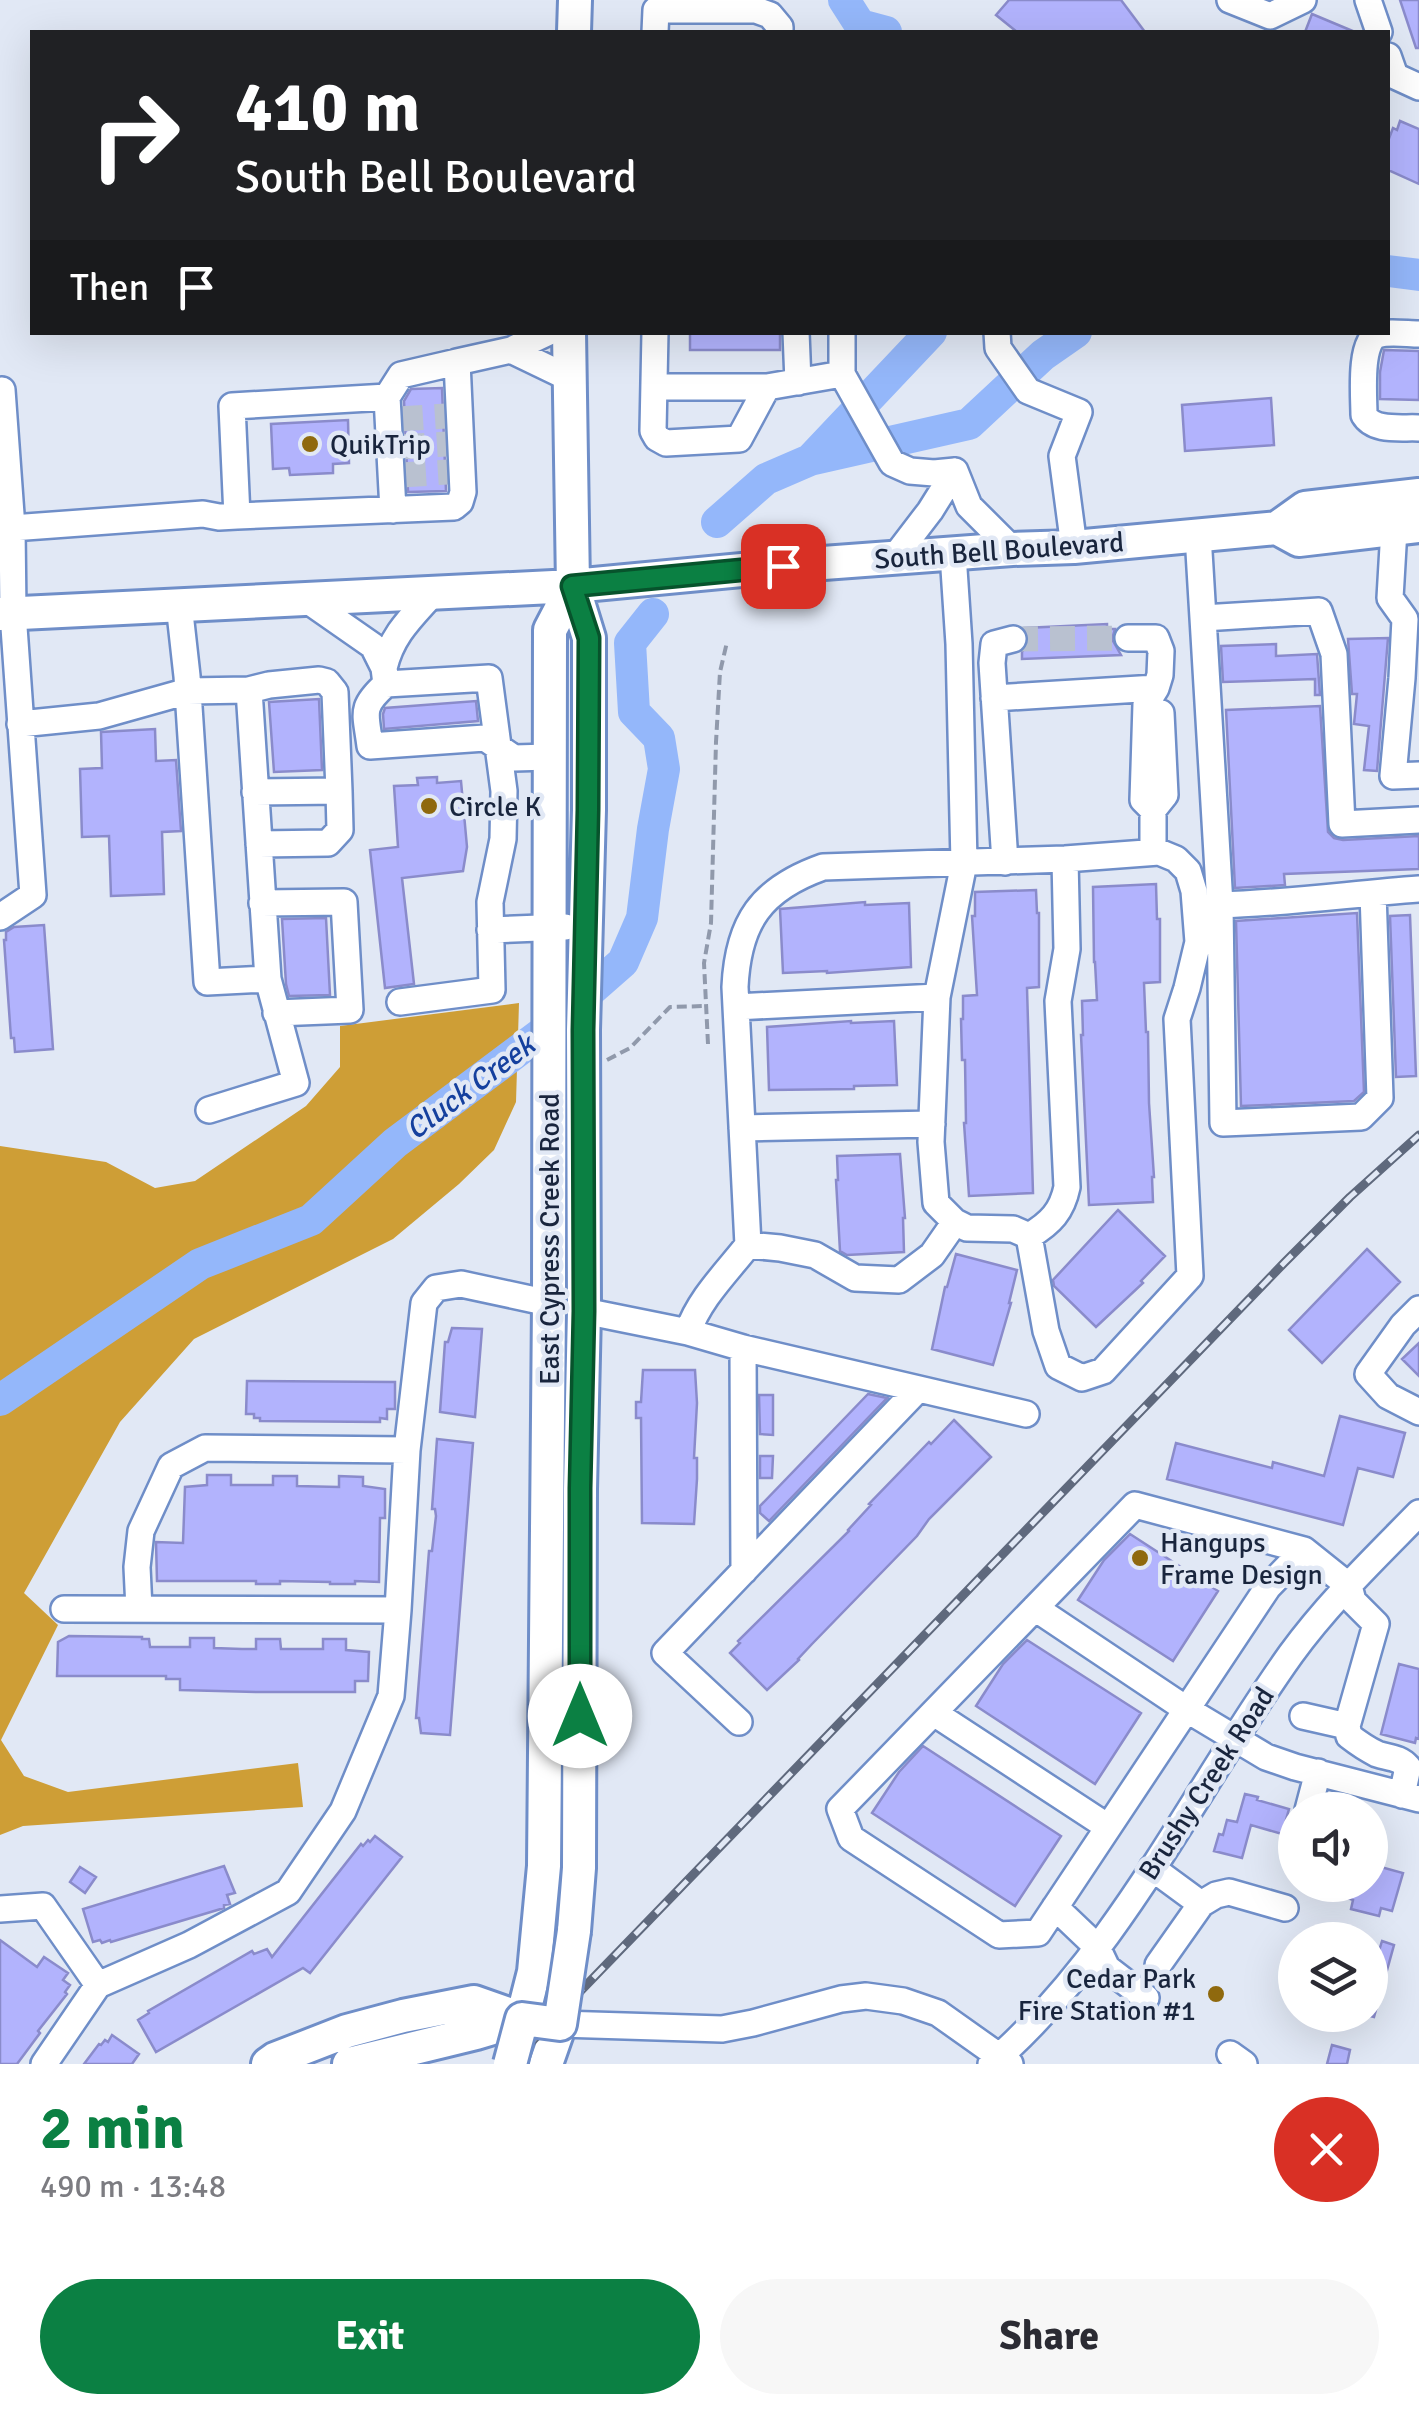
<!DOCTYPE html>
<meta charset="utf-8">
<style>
:root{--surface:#fff;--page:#f7f7f7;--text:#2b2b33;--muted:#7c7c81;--accent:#0b8043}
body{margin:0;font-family:Signika,sans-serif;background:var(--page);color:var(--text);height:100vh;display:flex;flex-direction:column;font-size:38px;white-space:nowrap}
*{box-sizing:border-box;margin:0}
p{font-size:32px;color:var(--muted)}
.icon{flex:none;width:55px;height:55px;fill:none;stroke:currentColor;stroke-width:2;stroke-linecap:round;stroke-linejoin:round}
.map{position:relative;height:2064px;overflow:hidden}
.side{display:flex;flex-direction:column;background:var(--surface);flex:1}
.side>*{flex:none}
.guide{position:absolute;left:30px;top:30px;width:1360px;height:305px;border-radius:0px;box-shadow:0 10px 40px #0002;background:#202124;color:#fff;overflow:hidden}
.buttons{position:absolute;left:1278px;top:1792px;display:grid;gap:20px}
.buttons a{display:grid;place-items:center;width:110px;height:110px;border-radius:50%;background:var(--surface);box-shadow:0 10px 40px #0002;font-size:50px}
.pin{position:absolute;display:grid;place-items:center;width:85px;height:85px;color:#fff;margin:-42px;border-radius:20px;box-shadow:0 5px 15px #0006}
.me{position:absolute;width:110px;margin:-55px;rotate:0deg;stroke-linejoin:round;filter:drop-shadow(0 0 8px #0008)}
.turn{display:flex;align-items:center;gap:35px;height:210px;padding:0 40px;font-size:45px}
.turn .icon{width:130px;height:130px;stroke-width:2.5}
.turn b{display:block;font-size:70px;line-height:85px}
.then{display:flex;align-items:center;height:95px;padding:0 40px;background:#0003;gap:20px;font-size:38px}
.round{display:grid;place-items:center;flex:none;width:105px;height:105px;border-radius:52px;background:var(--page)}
.overview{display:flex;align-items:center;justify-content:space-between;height:170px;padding:0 40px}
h1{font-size:60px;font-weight:700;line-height:75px;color:var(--accent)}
.primary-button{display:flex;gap:20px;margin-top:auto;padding:20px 40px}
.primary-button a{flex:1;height:115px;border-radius:60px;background:var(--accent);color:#fff;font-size:40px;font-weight:700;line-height:115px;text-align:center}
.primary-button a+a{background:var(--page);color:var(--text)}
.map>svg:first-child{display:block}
</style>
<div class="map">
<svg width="1419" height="2064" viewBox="0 0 1419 2064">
<rect width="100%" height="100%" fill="#e1e8f5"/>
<path fill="#ce9e36" d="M519,1003l-3,99 -22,48 -35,34 -66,55 -199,100 -74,83 -96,171 34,32 -57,115 23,36 44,16 230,-29 5,44 -280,19 -23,9v-689l106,16 49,26 40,-7 111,-75 34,-39v-41z"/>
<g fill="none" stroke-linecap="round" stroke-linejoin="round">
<path stroke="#94b7fa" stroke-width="32" d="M844,0l16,25 26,7
M1388,271l31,4
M810,460l121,-128
M717,522l49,-43 44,-19 159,-36 74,-69 33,-23
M0,1400l200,-136 111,-44 84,-77 147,-110 81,-71 19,-44 11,-89 11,-60 -5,-31 -25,-26 -4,-69 23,-29"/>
</g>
<path fill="#b2b3fd" stroke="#8a8bcb" stroke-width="2.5" d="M1009,0h112l24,32h-128l-21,-17z
M1400,0h19v48h-3z
M1312,14l43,18h-50z
M1400,121l19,8v55l-31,-14v-29l5,-13 4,2z
M690,332h90v18h-90z
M1384,350l35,1v49l-39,-1v-27z
M442,388l4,103 -38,1 -4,-91 7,-12z
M1271,398l3,47 -89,6 -3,-46z
M348,420l1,43 -16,1v9l-43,2 -1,-7 -16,1 -2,-45z
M1107,624v5h8l-3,10 9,16 -99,4v-7l7,-10 -1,-8 -3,-6z
M1388,638l-11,133 -13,-1 5,-44 -15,-2 3,-30h-5l-4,-55z
M1276,644v12l41,-2 3,41h-5v-16l-92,3 -2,-36z
M319,699l3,71 -48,2 -5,-70z
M476,701l2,20 -94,8 -1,-15 2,-6z
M1320,706l8,126 6,6 9,2 76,-4v33l-135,5 1,11 -50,3 -9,-178z
M155,729l1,32 20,-1 5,71 -19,1 2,62 -53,2 -2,-60 -27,1 -2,-68 22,-1 -1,-36z
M437,777v6l24,-2 6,66 -4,24 -61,7 12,106 -29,4 -15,-138 28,-3 -4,-61 24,-1 -1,-7z
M1156,884l1,35h3v63l-16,1 2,49h2l1,71 5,74h-2l1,25 -64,3 -8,-170h2l-1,-34 15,-1 -2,-38h-1l-1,-75z
M1036,890l1,23h2v74l-12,1 6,205 -64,3 -5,-73h2l-1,-63h-3l-1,-41h2v-23l14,-1 -5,-79h3v-24z
M865,902v3l44,-2 2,64 -84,6v-2l-44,2 -3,-64z
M1357,913l7,179 -10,9 -113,5 -5,-185z
M1410,915l6,161 -20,1 -6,-161z
M326,918l4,77 -41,1 -3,-12 -4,-65z
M44,925l9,124 -38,3 -1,-14h-3l-7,-98h2v-8l8,-5z
M851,1021v2l43,-2 3,64 -43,1v3l-85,1 -2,-63z
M900,1154l5,64h-2l1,34 -57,3 -7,-4 -4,-71h2l-1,-24z
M1118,1210l47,46 -24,25 2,2 -47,44 -42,-41 -1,-6z
M1367,1249l33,33 -78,81 -33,-33z
M956,1254l61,16 -8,33h2l-18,62 -61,-16 13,-62h2z
M452,1328l30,1 -7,88 -35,-5 5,-70h3z
M1419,1343v33l-17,-17z
M643,1370h52l2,33 -3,55h3v21l-3,45 -52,-1 -1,-105h-5v-16h5z
M247,1381l148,1v27h-8v10l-7,-1v4l-120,-1v-3h-6v-4h-8z
M868,1394l19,4 -118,123 -9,-8v-7z
M759,1395h14v40l-13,-1z
M1340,1416l65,17 -12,44 -35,-9 -15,57 -176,-46 9,-36 96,25 1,-6 51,14z
M954,1420l37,37 -62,62 -12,17 -105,108 -14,15 1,1 -32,30 -37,-37 10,-10 -2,-2 111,-110 -1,-1 23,-25 -2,-1 60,-62 2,2z
M437,1439l36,4 -23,292 -29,-2 -2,-15h-3l13,-167h3l4,-35 -1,-7h-3z
M760,1456h13l-1,22h-12z
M207,1475h24v10h42v-9h24v10l42,1v-11l24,1v9l22,3v29h-5l-1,64 -24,-1v3h-25v-2l-50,-1v3h-24v-3h-99l-1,-39 27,1 2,-56 22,-2z
M1130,1534l88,57 -45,70 -95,-61 26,-40z
M69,1636l73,1v2h7l1,8h40v-9h24v10l28,1h14v-10h24l1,10h42v-10h23v11l23,2 -1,29h-13v11h-99l-76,-2v-11h-14v-3h-109l1,-34z
M1027,1640l114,73 -46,71 -119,-78 27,-42z
M1399,1664l20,5v70l-3,-1 -1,5 -34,-9z
M923,1746l138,90 -46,70 -143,-93 27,-41z
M1245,1794l13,3 -1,3 32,9 -7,25 -31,-9 -9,33 -28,-7 5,-17 4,1 4,-15 10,2z
M375,1836l27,21 -92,116 -7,-5 -147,84 -18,-32 11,-7 -1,-2 104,-60 2,3 13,-5 5,8 89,-113 2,2 5,-6 2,2z
M1370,1864l33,9 -11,38 -11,-3 -2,8 -28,-7 2,-9 -8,-3 3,-12h22z
M224,1866l11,27 -8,2 3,9 -6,1v3l-113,34 -1,-2 -8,3 -2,-3 -7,2 -10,-33z
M80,1867l16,10 -11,16 -15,-11z
M0,1940l37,27 7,-10 24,16 -5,7 7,5 -5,7 2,2 -29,37 2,2 -23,31h-17z
M1382,1941l12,4 -20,72 -4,-1v-35z
M112,2035l27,19 -7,10h-48l15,-20 2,1 4,-5 3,2z
M1332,2045l18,5 -3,14h-20z"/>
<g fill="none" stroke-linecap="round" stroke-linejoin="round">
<path stroke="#b9c1d0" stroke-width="25" stroke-dasharray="25 12" stroke-linecap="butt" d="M398,419l48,-3
M400,447l47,-3
M401,475l47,-3
M1013,639l115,-1"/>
<g stroke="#6f8ec8" stroke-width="30">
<path id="minor" d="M1230,0l40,16 33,-16
M1368,0l11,32
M655,32l1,-22h100l14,5 10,12v5
M1388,56l7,20 24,11
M796,332l2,50
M842,332v42l50,89 18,8 24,2 21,-2
M997,332l1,16 30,43 51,21 -17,44 12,91
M1419,334c-12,0 -31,-3 -42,1 -18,7 -13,63 -13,80 10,17 37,12 55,13
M511,350l58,28
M654,387h113l-28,52 -73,4 -9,-5 -4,-7 2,-99
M767,387l75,-13
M2,390l10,138 191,-14 16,3 18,-1 217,-9 6,-5 3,-10 -6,-130 54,-12 38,-18
M387,397l14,-22 56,-13
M237,516l-5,-110 155,-9 6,113
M1394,529l-4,69 15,21 -3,59 -9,98 26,-1
M1198,535l5,83 116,-7 15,43 8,170 77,-4
M953,554l6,90 5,219 -27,134 -6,145 5,61 19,19 12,6 46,1 16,7c22,-13 33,-25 38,-49l-9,-186 9,-52 -2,-90
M894,558l36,-47 25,-40 14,35 43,43
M307,600l66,46 11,22c8,-34 28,-51 50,-76
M179,604l8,72 20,306 61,-3
M1203,618l17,287
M1128,638h28l5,13 -1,24 -4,13 -10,16 -3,96 10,10
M384,668l2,16c-27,24 -20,29 -16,62l115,-8 29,20 35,-1
M386,684l103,-6 15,113 -1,48 -13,63 2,88 -92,12
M994,698l162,-10
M20,724l79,-8 89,-25 61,-1 20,-5 50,-5 8,2 8,10 4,99
M255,792l84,-1 1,39 -12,13 -69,1
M1153,852v-42l12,-15 -4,-82
M1005,862l-13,-199 2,-19 19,-5
M1373,893l7,205 -19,19 -138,6 -3,-218c67,-2 132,-11 199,-16
M262,903l82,-1 6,108 -74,3
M0,917l33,-22 -20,-282 -1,-85
M490,930l75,-3
M736,1007l201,-10
M209,1110l87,-27 -28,-104 -19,-289
M742,1128l190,-4
M955,1222l-23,33 -33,25 -44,-2 -40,-23 -35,-7 -32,-3 -13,-258c3,-65 26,-98 88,-120l242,-8 94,-7 17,7 12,12 6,20 4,51 -11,46 -10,31 13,257 -87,95 -21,7 -24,-12 -12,-35 -17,-95
M1419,1309l-16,16 -35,49 20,22 31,16
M584,1311l104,21 55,16 283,66
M688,1332c11,-33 39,-60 60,-87
M743,1348l1,223
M1304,1550l-36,37 -230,346 -39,2 -148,-97 -11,-29 295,-304 169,45 45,36 4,15 23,23 -29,102 2,10c9,7 18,13 28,18 12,4 22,3 31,13l-6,28
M1035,1608l151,101 80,48 29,10 124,32
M64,1609l334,1
M139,1609l-2,-42 4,-36 30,-65 34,-18 202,2
M934,1713l174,114
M1303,1716l44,10
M739,1722l-74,-69 253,-264
M1308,1810l10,-38
M1152,1868l49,36 15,-9 13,-3 56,16
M1055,1907l42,40 10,21 39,30
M0,1909l43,-3 55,79
M1158,1965l43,-61
M560,2024l162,5 31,-6 88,-24 25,-3 37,5 35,12 72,51
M1230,2054l14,10
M44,2064l54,-79 91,-40 99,-53 55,-81 48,-115 7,-86 9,-160 17,-147 12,-15 25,-4 88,19
M991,2064c129,-112 202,-273 300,-410 37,-51 84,-96 128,-141"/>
</g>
<g stroke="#6f8ec8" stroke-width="38">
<path id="major" d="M574,32l1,-32
M569,332l4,254 16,52v172l-6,220 1,281 -4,178 -1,379 -5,63
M1277,528l22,12 120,-14
M0,614l573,-28 210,-20 229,-17 62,-2 203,-19 28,-20 114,-13
M522,2019l12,-47 10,-106 5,-563 1,-673 23,-44
M268,2064l7,-5 72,-28 56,-15 71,-14 48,17
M349,2064l127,-31 46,-14
M546,2064l14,-40"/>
</g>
<path stroke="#9099ab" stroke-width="4" stroke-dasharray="10 5" stroke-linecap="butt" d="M708,1044l-4,-81 7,-40 5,-181 4,-70 7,-30
M607,1060l23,-12 40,-41 36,-1"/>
<use href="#minor" stroke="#fff" stroke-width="25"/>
<use href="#major" stroke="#fff" stroke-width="32"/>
<g stroke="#5f697d" stroke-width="9">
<path id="rail" d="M510,2064l775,-802 65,-65 69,-62"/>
</g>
<use href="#rail" stroke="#e1e8f5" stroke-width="5" stroke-dasharray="15" stroke-linecap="butt"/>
<g stroke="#6f8ec8" stroke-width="38" stroke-linecap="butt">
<path id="major-bridge" d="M510,2064l12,-45 38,5 14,-93"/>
</g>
<use href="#major-bridge" stroke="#fff" stroke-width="32"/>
</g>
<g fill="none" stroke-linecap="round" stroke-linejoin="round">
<g stroke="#07532c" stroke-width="25">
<path id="route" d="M580,1716v-228l4,-177 -1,-281 5,-220 1,-172 -17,-52 211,-20"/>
</g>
<use href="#route" stroke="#0b8043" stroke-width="18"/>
</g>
<g fill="#8f690e" stroke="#e1e8f5" stroke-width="4">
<circle cx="310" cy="444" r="10"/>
<circle cx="429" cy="806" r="10"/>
<circle cx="1140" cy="1558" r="10"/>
<circle cx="1216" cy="1994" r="10"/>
</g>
<g text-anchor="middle" stroke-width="9" stroke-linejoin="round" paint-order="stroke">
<g font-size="28" fill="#19253d" stroke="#e1e8f5" text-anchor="start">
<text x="330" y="454">QuikTrip</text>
<text x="449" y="816">Circle K</text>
<text x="1160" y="1552">Hangups<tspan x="1160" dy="32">Frame Design</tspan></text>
<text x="1196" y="1988" text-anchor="end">Cedar Park<tspan x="1196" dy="32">Fire Station #1</tspan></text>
</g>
<g font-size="28" fill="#19253d" stroke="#e1e8f5">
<text transform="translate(999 550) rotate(-4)" y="10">South Bell Boulevard</text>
<text transform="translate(549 1239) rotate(-90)" y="10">East Cypress Creek Road</text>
<text transform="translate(1206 1783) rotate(-57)" y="10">Brushy Creek Road</text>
</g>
<g font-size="30" font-style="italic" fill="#15409e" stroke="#e1e8f5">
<text transform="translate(470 1087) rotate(-37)" y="10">Cluck Creek</text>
</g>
</g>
</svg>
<div class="buttons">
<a><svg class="icon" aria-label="sound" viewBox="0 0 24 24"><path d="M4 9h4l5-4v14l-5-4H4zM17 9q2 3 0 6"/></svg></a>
<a><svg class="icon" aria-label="layers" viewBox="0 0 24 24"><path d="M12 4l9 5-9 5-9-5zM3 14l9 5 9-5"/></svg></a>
</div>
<div class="pin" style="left:783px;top:566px;background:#d93025"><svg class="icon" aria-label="arrive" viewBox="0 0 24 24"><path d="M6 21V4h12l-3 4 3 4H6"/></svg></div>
<svg class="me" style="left:580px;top:1716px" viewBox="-20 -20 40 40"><circle r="19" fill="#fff"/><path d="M0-13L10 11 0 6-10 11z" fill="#0b8043"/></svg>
<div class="guide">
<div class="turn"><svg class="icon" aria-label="right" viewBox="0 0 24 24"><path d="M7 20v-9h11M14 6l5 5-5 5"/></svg><div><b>410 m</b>South Bell Boulevard</div></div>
<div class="then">Then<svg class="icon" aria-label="arrive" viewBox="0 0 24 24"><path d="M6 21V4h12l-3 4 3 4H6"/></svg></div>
</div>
</div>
<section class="side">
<div class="overview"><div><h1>2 min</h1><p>490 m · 13:48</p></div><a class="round" style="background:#d93025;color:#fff"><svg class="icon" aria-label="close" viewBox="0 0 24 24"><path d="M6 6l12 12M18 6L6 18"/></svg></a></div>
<div class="primary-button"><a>Exit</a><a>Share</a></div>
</section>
